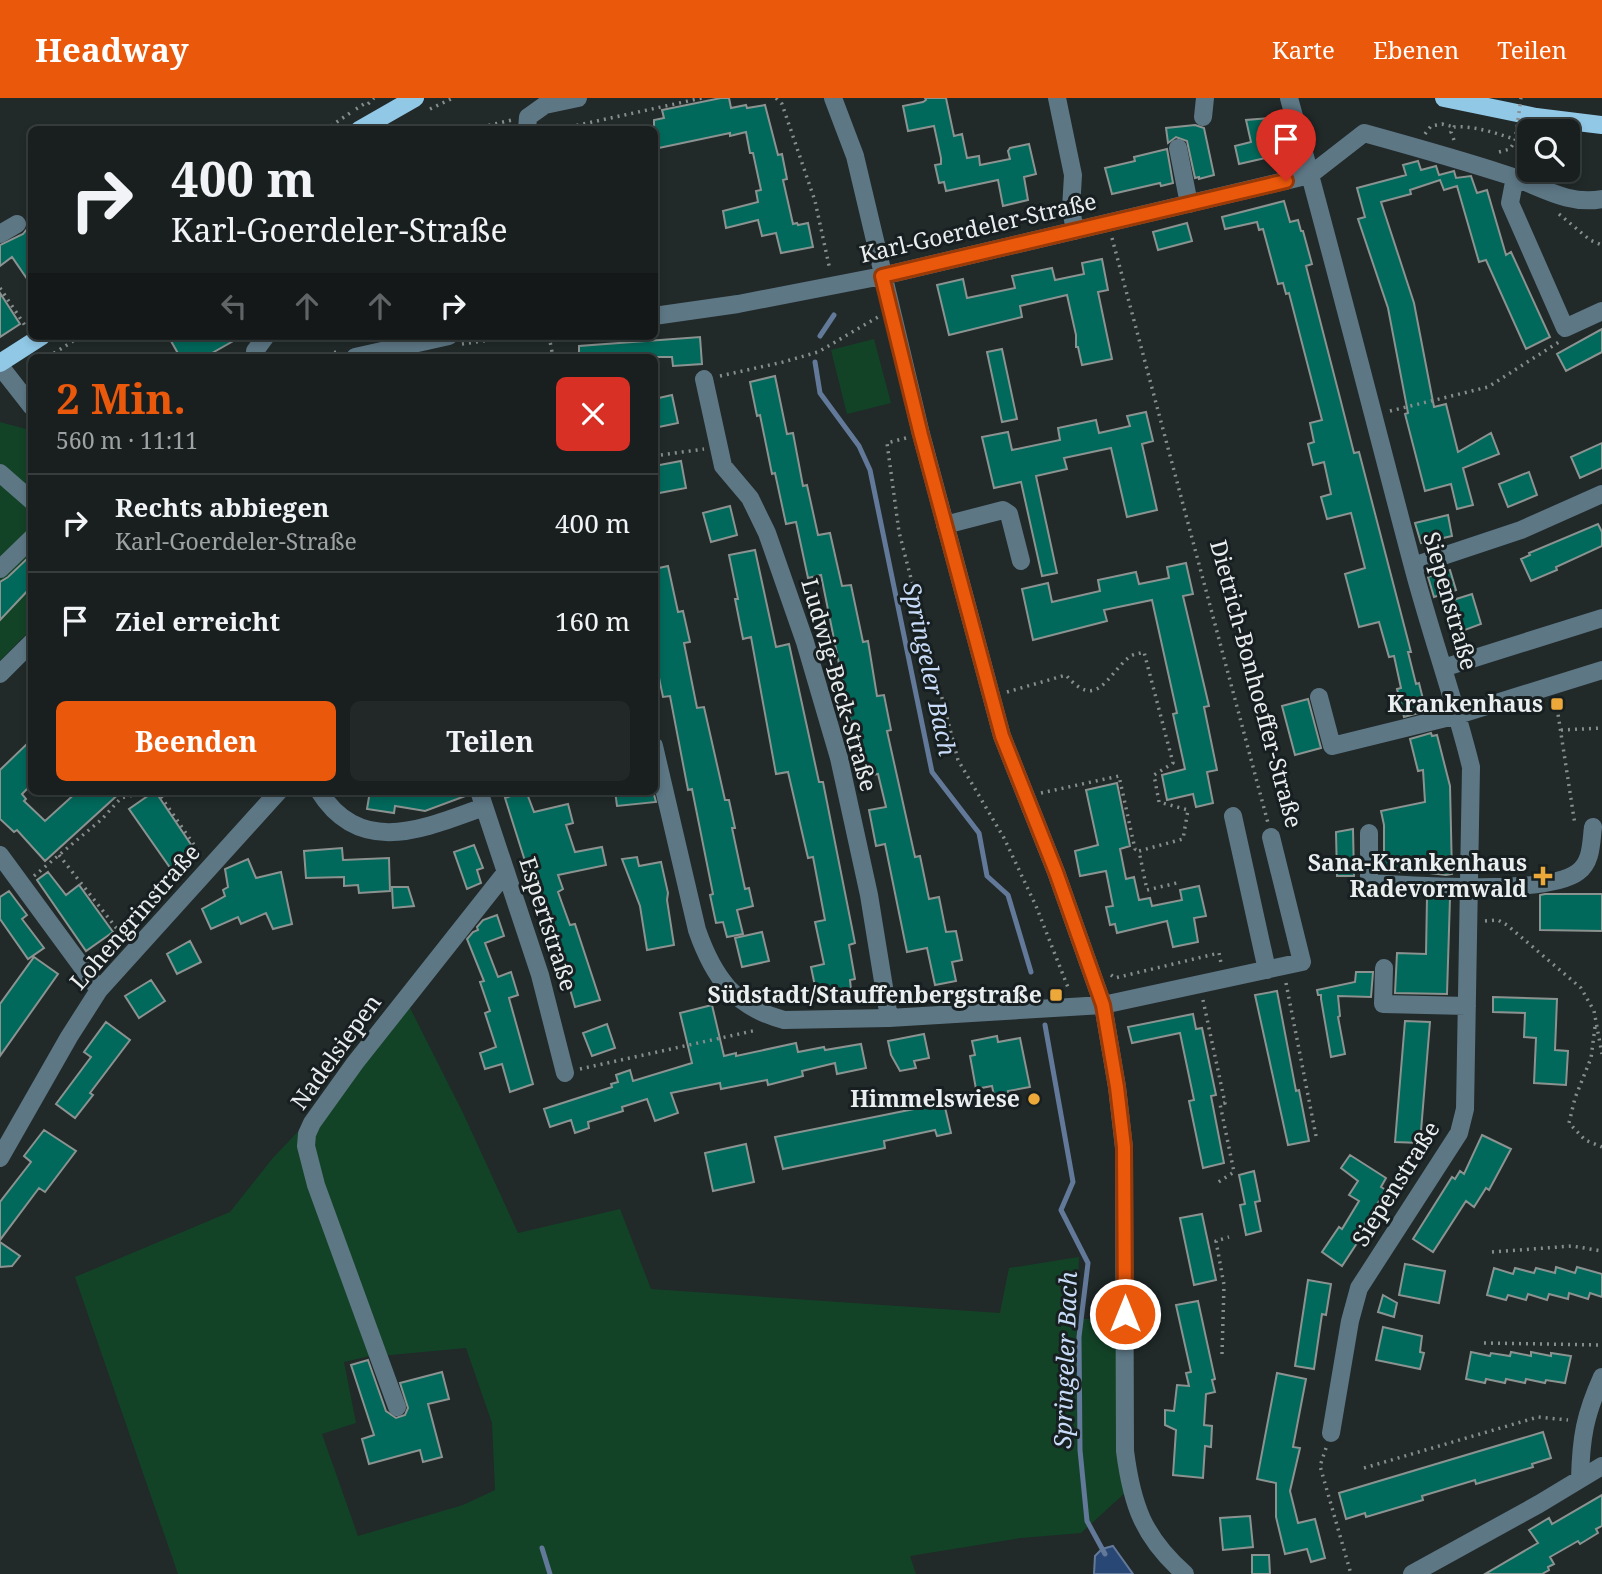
<!DOCTYPE html>
<html lang="de">
<meta charset="utf-8">
<style>
:root{--surface:#191f1f;--page:#222728;--text:#f1f3f6;--muted:#9fa2a4;--line:#373d3d;--accent:#ea580c}
body{margin:0;font-family:"Noto Serif",serif;background:var(--page);color:var(--text);height:100vh;display:flex;flex-direction:column;font-size:26px;white-space:nowrap}
*{box-sizing:border-box;margin:0}
p{font-size:23px;color:var(--muted)}
.icon{flex:none;width:38px;height:38px;fill:none;stroke:currentColor;stroke-width:2;stroke-linecap:round;stroke-linejoin:round}
.map{position:relative;flex:1;overflow:hidden}
.side{position:absolute;left:28px;top:256px;width:630px;height:441px;display:flex;flex-direction:column;background:var(--surface);border-radius:10px;box-shadow:0 4px 10px #0003,0 0 0 2px var(--line)}
.side>*{flex:none}
.hud{position:absolute;left:28px;top:28px;width:630px;height:214px;border-radius:10px;box-shadow:0 4px 10px #0003,0 0 0 2px var(--line);background:#191f1f;color:var(--text);overflow:hidden}
.controls{position:absolute;left:1517px;top:21px;display:grid;gap:14px}
.controls a{display:grid;place-items:center;width:63px;height:63px;border-radius:10px;background:var(--surface);box-shadow:0 4px 10px #0003,0 0 0 2px var(--line);font-size:35px}
.pin{position:absolute;display:grid;place-items:center;width:60px;height:60px;color:#fff;margin:-72px -30px;border-radius:50% 50% 50% 0;rotate:-45deg;box-shadow:0 0 7px #0007}
.pin .icon{rotate:45deg}
.me{position:absolute;width:77px;margin:-38px;rotate:0deg;stroke-linejoin:round;filter:drop-shadow(0 0 5px #0008)}
.turn{display:flex;align-items:center;gap:24px;height:147px;padding:0 28px;font-size:32px}
.turn .icon{width:91px;height:91px;stroke-width:2.5}
.turn b{display:block;font-size:49px;line-height:60px}
.lanes{display:flex;align-items:center;height:66px;padding:0 28px;background:#0003;justify-content:center;gap:35px;direction:ltr}
.lanes .off{opacity:.35}
.round{display:grid;place-items:center;flex:none;width:74px;height:74px;border-radius:10px;background:var(--page)}
.head{display:flex;align-items:center;justify-content:space-between;height:119px;padding:0 28px}
h1{font-size:42px;font-weight:700;line-height:52px;color:var(--accent)}
.cta{display:flex;gap:14px;margin-top:auto;padding:14px 28px}
.cta a{flex:1;height:80px;border-radius:10px;background:var(--accent);color:#fff;font-size:28px;font-weight:700;line-height:80px;text-align:center}
.cta a+a{background:var(--page);color:var(--text)}
ul{padding:0;list-style:none}
li{display:flex;align-items:center;gap:21px;height:98px;padding:0 28px;border-top:2px solid var(--line)}
li div{flex:1}
li b{display:block;font-size:26px}
li em{font-style:normal}
header{display:flex;align-items:center;gap:42px;box-sizing:border-box;height:98px;padding:0 35px;background:var(--accent);color:#fff}
header strong{font-size:33px}
nav{display:flex;gap:38px;margin-inline-start:auto;font-size:24px}
.map>svg:first-child{display:block}
</style>
<header>
<strong>Headway</strong>
<nav><a>Karte</a><a>Ebenen</a><a>Teilen</a></nav>
</header>
<div class="map">
<svg width="1602" height="1476" viewBox="0 0 1602 1476">
<rect width="100%" height="100%" fill="#212929"/>
<path fill="#134327" d="M874,241l17,64 -44,11 -16,-64z
M0,324l26,7 6,6 -1,194 -31,32z
M407,904l56,111 55,120 102,-24 31,80 349,24 9,-45 70,-11 -3,62h43l6,174 -44,40 -60,5 -111,18 6,18h-738l-103,-297 155,-65 42,-53 36,-38 -4,20 70,214 -30,7 12,61 -34,11 36,102 105,-31 32,-15 -3,-67 -26,-75 -86,8 -71,-215z"/>
<path fill="#294774" stroke="#637999" stroke-width="2" d="M1113,1448l20,28h-39l1,-18 7,-7z"/>
<g fill="none" stroke-linecap="round" stroke-linejoin="round">
<path stroke="#637999" stroke-width="5" d="M820,238l14,-21
M815,264l5,31 39,53 11,24 62,302 47,61 8,43 21,19 23,77
M1045,927l28,157 -12,28 27,53 -9,74 1,113 7,71 18,33
M542,1450l8,26"/>
</g>
<path fill="#01695b" stroke="#8b9391" stroke-width="2" d="M721,0h8l2,10 15,-3 1,3 18,-3 13,50 4,-1 5,25 -4,1 10,44 4,-1 1,2 10,-2 5,24 -32,6 -5,-20 -14,3 -4,-16 -32,8 -3,-17 35,-9 -2,-11 5,-1 -8,-37h-3l-4,-21 -16,4v-3l-76,16v-29l10,-2 -2,-8z
M925,0h21l8,38 8,-2 5,24 12,-2 1,9 30,-6 -2,-8 2,-3 19,-4 7,30 -12,3 4,23 -25,6 -5,-26 -52,11 -2,-9 -5,1 -4,-18 6,-1v-6l-7,-32 -26,5 -5,-25 20,-4 3,-2z
M1270,20l9,37 -40,9 -4,-18 16,-4 -5,-22z
M1195,27l9,3 10,47 -15,4v-2l-4,1 -8,-37 -11,-4 -8,6 -2,-15z
M1167,51l6,34 -12,3 -1,-3 -48,11 -7,-26 30,-7 -1,-4z
M1418,63l3,9 15,-4 3,9 15,-4 2,7 15,-2 6,17 10,-3 19,65 5,-3 39,85 -24,12 -40,-89 -7,2 -22,-76 -13,4 -4,-10 -30,10 1,4 -30,8 33,101 20,104 12,-3 12,48 33,-19 8,21 -36,14 10,37 -16,4 -6,-25 -26,7 -20,-77 3,-1 -20,-105 -30,-89 7,-2 -8,-29 49,-13 -3,-10z
M1284,103l6,21 8,-2 3,11h2l9,33 -6,2 34,132 14,55 5,-1 52,200h-3l8,32 3,-1 7,28 -22,6 -7,-28 4,-1 -7,-32 -5,1 -10,-35 -20,5 -14,-53 20,-6 -14,-55 -24,6 -6,-22 10,-3 -7,-32 -11,3 -5,-21 6,-2 -4,-19 12,-3 -33,-127 -3,1 -3,-11 -5,1 -15,-55 -4,1 -2,-8 -32,7 -3,-12z
M1187,125l5,18 -34,9 -5,-18z
M27,131l5,6v51l-20,-29 -12,9v-21l23,-11z
M1102,161l6,31 -10,2 14,67 -30,6 -4,-18h-2v-12l-9,-40 -47,11 2,11 -73,18 -12,-50 26,-6 4,19 48,-10 -3,-12 40,-8 3,12 29,-6 -2,-11z
M0,195l20,31 -20,13z
M1602,231v23l-36,19 -9,-17z
M179,238h63l-37,21h-25l-9,-16z
M700,239l2,27 -29,2 -1,-9h-93v-11z
M1002,251l15,70 -15,3 -15,-70z
M775,278l12,58 6,-1 10,53 4,-1 11,50 12,-2 12,53 9,-1 12,57 5,-1 9,55 7,-1 7,35 -4,1 28,126 5,-1 9,43 10,-2 7,35 10,-1 6,29 -10,2 4,19 -21,4 -8,-37 -20,4 -22,-108 -9,2 -7,-36 17,-3 -8,-33 -16,3 -41,-202 -13,3 -12,-56 -10,2 -11,-51 -3,1 -12,-59 -3,1 -7,-34z
M672,297l6,28 -24,5v-29z
M1146,314l7,29 -11,3 15,66 -30,7 -16,-69 -47,10 3,11 -31,7 21,97 -15,3 -21,-94 -27,6 -12,-51 26,-5 4,18 48,-10 -2,-12 38,-8 3,13 31,-7 -3,-10z
M1602,345v25l-22,10 -9,-21z
M681,363l5,27 -32,6v-28z
M1529,374l8,23 -29,12 -9,-23z
M730,408l7,29 -26,7 -8,-29z
M1448,417l4,21 -31,7 -6,-20z
M1598,426l4,8v14l-46,21 1,3 -26,11 -10,-22 9,-4 -1,-2z
M755,452l21,97 13,-3 30,138h4l32,161 -6,2 6,34 -5,1 1,9 -34,7 -6,-29 13,-3 -9,-42 10,-2 -12,-63 -5,1 -20,-86 -12,2 -25,-137 -8,2 -8,-40h3l-9,-44z
M32,456v32l-32,34v-38l8,-5z
M1186,465l7,31 -10,2 26,110 -5,1 13,63 -10,2 6,31 -17,4 -3,-13 -26,6 -5,-25 23,-6 -12,-55 4,-1 -25,-113 -48,10 3,11 -74,19 -11,-51 26,-6 4,19 48,-11 -2,-11 38,-8 3,12 30,-6 -2,-11z
M668,468l10,46 5,-1 7,31 -6,1 13,65 7,-1 21,93h4l6,28h-3l13,61 4,-1 4,18 -16,4 6,24 -16,3 -4,-15 -7,1 -6,-28 3,-1 -21,-105 -4,1 -18,-94 -7,1 -9,-43v-85z
M1450,472l6,20 -22,7 -6,-20z
M1472,496l9,30 -19,7 -9,-31z
M1308,601l13,49 -26,7 -13,-49z
M1431,635l1,3 5,-1 13,51 2,88 -6,1 -25,-3h-37v-47l-3,-14 44,-9 -2,-32 -5,1 -8,-32z
M32,641v45l-10,10 4,5 -2,2 21,20 33,-30h44l-77,70 -28,-31 -3,2 -14,-13v-49z
M1117,685l13,63 -10,3 6,30 8,-2 5,23 11,-2 2,8 30,-6 -2,-10 19,-4 7,30 -12,2 4,24 -25,5 -6,-26 -50,12 -2,-9 -5,1 -4,-18 7,-1 -7,-35 -26,5 -5,-25 23,-6 -12,-55z
M155,693l41,61 -25,17 -42,-60z
M370,693h98v4l-43,16 -30,-5 -1,7 -27,-4z
M526,693l8,21 34,-8 5,19 -7,2 9,27 27,-5 4,18 -48,10 5,14 -5,3 5,14 7,19 5,-1 25,76 -25,7 -11,-39 -2,1 -10,-28 6,-2 -10,-28 -5,2 -5,-11 -33,-104z
M615,693h38l3,11 -39,4z
M1353,731l1,47h-17l-1,-44z
M474,747l9,23 -6,2 4,13 -14,6 -13,-37z
M342,750l1,12 46,-2 1,33 -31,2 -1,-8 -14,1v-9l-38,1 -2,-27z
M637,759l2,9 22,-4 7,31 -1,7 7,45 -27,5 -7,-44 -18,-47z
M248,761l8,19 25,-6 11,52 -19,5 -7,-16 -25,11 -3,-7 -27,12 -9,-20 23,-13 -2,-6 5,-3 -3,-18z
M48,774l18,23 13,-10 34,47 -27,19 -49,-71z
M392,789h16l6,19 -21,2z
M9,793l18,24 -5,4 22,29 -16,11 -28,-40v-22z
M1545,796h57v37l-62,-1v-35z
M1427,799l23,1 -3,96 -52,-1 2,-40 29,1z
M497,817l7,21 -19,7 13,34 13,-5 7,23 -9,3 24,86 -23,8 -8,-28 -17,5 -5,-16 16,-6 -11,-34 5,-2 -10,-29 4,-1 -17,-42 6,-7 5,-2 -1,-3 6,-7z
M762,834l7,29 -27,6 -7,-29z
M190,843l11,21 -24,12 -10,-20z
M34,859l24,17 -58,82v-52z
M1356,874h17l-2,25 -33,-1 2,20 -2,1 7,37 -14,3 -10,-58v-4h-3l-1,-5 38,-8z
M151,882l14,21 -26,17 -14,-22z
M1277,893l19,100 3,-1 10,51 -21,4 -33,-150z
M1493,899l64,2 -2,51 13,1 -2,34 -32,-2 2,-45 -12,-1 1,-24 -32,-1z
M712,907l12,51 12,-3v3l60,-13 2,9 26,-5 1,3 36,-6 5,24 -29,6 -2,-11 -33,8 1,5 -35,9 -1,-5 -46,9 -1,-6 -49,10 7,20 -23,8 -8,-22 -25,8 1,4 -35,11 1,6 -14,5 -4,-13 -21,7 -6,-18 68,-22 -1,-3 7,-2 -2,-7 14,-5 3,11 59,-18 -12,-50z
M1193,916l3,15 6,-1 14,67 -5,1 13,67 -21,5 -14,-67 5,-1 -14,-67 -48,10 -4,-16z
M1405,923l25,1 -10,121 -25,-1z
M106,924l24,18 -40,53 3,2 -18,23 -19,-14 35,-47 -7,-5z
M607,926l8,24 -23,8 -9,-23z
M924,936l5,24 -15,3 2,7 -16,3 -9,-16 -3,-14z
M997,938l1,6 22,-4 10,49 -22,4 1,6 -14,3 -3,-14 -16,3 -6,-33 5,-1 -3,-14z
M944,1005l7,30 -14,3 -2,-6 -51,11 1,7 -102,21 -8,-32z
M44,1032l32,21 -31,41 -6,-4 -39,52v-38l31,-40 -7,-6z
M1482,1037l29,14 -22,41 -3,-2 -12,19 -8,-6 -33,51 -20,-13 39,-62 3,2 5,-8 4,3z
M746,1046l8,38 -41,9 -8,-38z
M1350,1057l36,23 -5,9 5,3 -30,48 3,2 -17,26 -20,-14 17,-25 3,2 17,-28 -10,-6 9,-14 -17,-13z
M1254,1073l6,30 -5,1 6,29 -15,4 -6,-30 5,-1 -6,-29z
M1202,1116l14,66 -22,5 -14,-67z
M0,1144l20,14 -8,10 -12,1z
M1405,1166l40,7 -6,32 -40,-8z
M1556,1169l19,6 2,-6 25,7v23l-12,-4 -2,6 -19,-6 -1,6 -19,-5 -2,6 -19,-6 -2,6 -18,-5 -2,5 -19,-5 7,-27 19,6 2,-6 19,5 2,-5 19,5z
M1308,1182l23,4 -5,31 -4,-1 -8,55 -19,-3z
M1383,1197l14,8 -3,14 -16,-5z
M1198,1203l17,78 -3,1 3,12 -9,2 -2,31 8,1 -1,21 -6,-1 -2,32 -30,-3 3,-45 -11,-5v-15l9,1 3,-26 12,1 -3,-13 5,-1 -15,-67z
M1383,1229l39,9 -2,16 4,1 -4,16 -44,-9z
M1471,1254l19,4 1,-3 19,3 1,-4 20,4v-4l20,4v-3l20,3 -6,27 -19,-3 -1,3 -19,-4 -1,4 -19,-4 -1,4 -19,-4 -1,4 -19,-4z
M368,1262l18,51 10,7 9,-3 3,-7 -8,-25 42,-11 7,27 -21,5 14,53 -19,5 -3,-12 -51,14 -7,-25 12,-4 -23,-70z
M1277,1275l29,6 -13,68 7,1 -10,43 8,32 17,-4 10,39 -14,4 -4,-13 -22,5 -9,-37v-34l-19,-4z
M1543,1334l8,26 -19,6 1,3 -57,17 -1,-4 -53,16 1,4 -57,17 -1,-4 -19,6 -7,-26z
M1602,1397v31l-6,3 2,4 -18,11 -2,-3 -28,16 4,7 -6,3 1,3 -7,4h-57l53,-31 -9,-13 20,-12 3,6z
M1250,1418l3,31 -30,3 -3,-32z
M1252,1457h17l1,19h-18z"/>
<g fill="none" stroke-linecap="round" stroke-linejoin="round">
<path stroke="#878d8d" stroke-width="3.5" stroke-dasharray="2 5" stroke-linecap="butt" d="M776,0l6,6 33,97 15,69
M368,6l6,-6
M356,11l11,-7
M430,11l23,-11
M325,32l25,-17
M468,32l44,-10
M556,32l146,-32
M1425,36l6,-8 11,-2 12,3
M1454,42l-3,-8 3,-5c24,-2 51,10 74,16l2,3
M1559,116l31,26 12,5
M1112,140l156,585
M0,190l26,39
M549,238l4,21
M462,246l58,-8
M48,259l33,-21
M321,259l18,-6
M720,278l63,-14 35,-10 60,-35
M1390,313l98,-24 71,-45
M906,340l-19,5 12,89 59,228 46,78 32,68 33,84
M654,358l50,-7
M1007,594l59,-17c30,36 41,1 62,-17 4,-4 10,-4 16,-6l29,111 -19,12 5,27 29,8 -5,29 -44,12 8,39 34,-8
M1556,603l19,124
M1561,632l41,-2
M157,693l44,64
M1041,695l78,-17 16,73 4,2
M59,757l66,84
M34,778l68,-57 19,-21 29,-7
M1485,823l13,-1 9,5 74,63 13,23 8,43
M1111,877l4,3 104,-25 2,10
M1286,885l30,153
M1203,902l22,103 -5,1 14,68 -17,11
M1595,929l-4,31 -16,40 -6,25 16,17 17,7
M580,971l177,-39
M1492,1154l80,-6 30,5
M1484,1245l118,2
M1222,1256l2,-69 -8,-44 13,-4
M1326,1350l-6,18 31,108
M1364,1370l174,-51 30,3"/>
<path stroke="#5d7785" stroke-width="18" d="M833,0l22,58 66,278 81,302 54,136 47,133 14,82 7,61 1,303c7,54 18,86 60,123
M1057,0l16,77 -2,34 4,22
M1289,0c43,155 82,310 123,465 18,69 42,135 59,204l-6,342 -6,24 -100,155 -9,33 -19,112
M1203,19l2,-19
M527,32l1,-13 17,-12 33,-7
M1178,50l11,56
M1515,79l-5,26 55,125 37,-17
M0,136l17,-10
M654,218l84,-12 144,-28 428,-101 54,-42c47,13 94,26 140,41 33,10 62,32 98,25
M256,259l-1,-6 11,-15
M355,259l94,-21
M0,268l32,41
M704,281l19,87 27,32 17,35 38,109 34,116 30,137 20,123
M0,375l32,28
M945,427l58,-15 6,4 12,47
M1413,468l108,-36 81,-36
M0,471l32,-31
M1443,570l159,-50
M0,576l32,-32
M1319,599l13,49 126,-31 144,-45
M654,648l43,184c16,46 37,77 87,90l105,-2 214,-13 199,-43 -31,-125
M319,693c42,67 106,37 165,16
M479,693l61,184 25,98
M1233,718l34,154
M1369,735v50c43,2 178,13 209,-11 14,-10 13,-30 15,-45
M0,757l99,135
M1384,870l-1,36 84,2
M0,1060l69,-121 30,-47 180,-199
M397,1309l-81,-222 -10,-39 1,-12 5,-11 43,-60 151,-191
M1580,1381c1,-42 5,-64 22,-102
M1412,1476l127,-70 63,-38"/>
<path stroke="#90c8e6" stroke-width="18" d="M1444,0l92,19 66,8
M359,32l56,-32
M0,265l42,-27"/>
<path stroke="#878d8d" stroke-width="3.5" stroke-dasharray="2 5" stroke-linecap="butt" d="M1499,54l11,-3 5,-8 6,-43"/>
</g>
<g fill="none" stroke-linecap="round" stroke-linejoin="round">
<g stroke="#983908" stroke-width="18">
<path id="route" d="M1125,1216l-1,-167 -7,-60 -14,-82 -47,-133 -54,-136 -81,-301 -39,-159 404,-95"/>
</g>
<use href="#route" stroke="#ea580c" stroke-width="12"/>
</g>
<g fill="#eca93a" stroke="#181f20" stroke-width="2.5">
<rect x="1550" y="599" width="14" height="14" rx="3.5"/>
<path d="M1539.5 767.5h7v7h7v7h-7v7h-7v-7h-7v-7h7z"/>
<rect x="1049" y="890" width="14" height="14" rx="3.5"/>
<circle cx="1034" cy="1001" r="7"/>
</g>
<g text-anchor="middle" stroke-width="6" stroke-linejoin="round" paint-order="stroke">
<g font-size="23" fill="#eaeeef" stroke="#181f20">
<text transform="translate(978 130) rotate(-13)" y="8">Karl-Goerdeler-Straße</text>
<text transform="translate(1450 503) rotate(74)" y="8">Siepenstraße</text>
<text transform="translate(1256 586) rotate(75)" y="8">Dietrich-Bonhoeffer-Straße</text>
<text transform="translate(839 587) rotate(74)" y="8">Ludwig-Beck-Straße</text>
<text transform="translate(135 819) rotate(-49)" y="8">Lohengrinstraße</text>
<text transform="translate(548 826) rotate(72)" y="8">Espertstraße</text>
<text transform="translate(336 954) rotate(-54)" y="8">Nadelsiepen</text>
<text transform="translate(1396 1086) rotate(-58)" y="8">Siepenstraße</text>
</g>
<g font-size="23" font-weight="bold" fill="#eaeeef" stroke="#181f20" text-anchor="end">
<text x="1543" y="614">Krankenhaus</text>
<text x="1527" y="773">Sana-Krankenhaus<tspan x="1527" dy="26">Radevormwald</tspan></text>
<text x="1042" y="905">Südstadt/Stauffenbergstraße</text>
<text x="1020" y="1009">Himmelswiese</text>
</g>
<g font-size="24" font-style="italic" fill="#c8dcf9" stroke="#181f20">
<text transform="translate(929 571) rotate(78)" y="8">Springeler Bach</text>
<text transform="translate(1066 1262) rotate(-88)" y="8">Springeler Bach</text>
</g>
</g>
</svg>
<div class="controls">
<a><svg class="icon" aria-label="search" viewBox="0 0 24 24"><circle cx="10" cy="10" r="6"/><path d="M15 15l6 6"/></svg></a>
</div>
<div class="pin" style="left:1286px;top:83px;background:#d93025"><svg class="icon" aria-label="arrive" viewBox="0 0 24 24"><path d="M6 21V4h12l-3 4 3 4H6"/></svg></div>
<svg class="me" style="left:1125px;top:1216px" viewBox="-20 -20 40 40"><circle r="17" fill="#ea580c" stroke="#fff" stroke-width="3"/><path d="M0-11L8 9 0 5-8 9z" fill="#fff"/></svg>
<div class="hud">
<div class="turn"><svg class="icon" aria-label="right" viewBox="0 0 24 24"><path d="M7 20v-9h11M14 6l5 5-5 5"/></svg><div><b>400 m</b>Karl-Goerdeler-Straße</div></div>
<div class="lanes"><svg class="icon off" aria-label="left" viewBox="0 0 24 24"><path d="M17 20v-9H6M10 6l-5 5 5 5"/></svg><svg class="icon off" aria-label="ahead" viewBox="0 0 24 24"><path d="M12 20V5M6 11l6-6 6 6"/></svg><svg class="icon off" aria-label="ahead" viewBox="0 0 24 24"><path d="M12 20V5M6 11l6-6 6 6"/></svg><svg class="icon" aria-label="right" viewBox="0 0 24 24"><path d="M7 20v-9h11M14 6l5 5-5 5"/></svg></div>
</div>
<section class="side">
<div class="head"><div><h1>2 Min.</h1><p>560 m · 11:11</p></div><a class="round" style="background:#d93025;color:#fff"><svg class="icon" aria-label="close" viewBox="0 0 24 24"><path d="M6 6l12 12M18 6L6 18"/></svg></a></div>
<ul>
<li><svg class="icon" aria-label="right" viewBox="0 0 24 24"><path d="M7 20v-9h11M14 6l5 5-5 5"/></svg><div><b>Rechts abbiegen</b><p>Karl-Goerdeler-Straße</p></div><em>400 m</em></li>
<li><svg class="icon" aria-label="arrive" viewBox="0 0 24 24"><path d="M6 21V4h12l-3 4 3 4H6"/></svg><div><b>Ziel erreicht</b></div><em>160 m</em></li>
</ul>
<div class="cta"><a>Beenden</a><a>Teilen</a></div>
</section>
</div>
